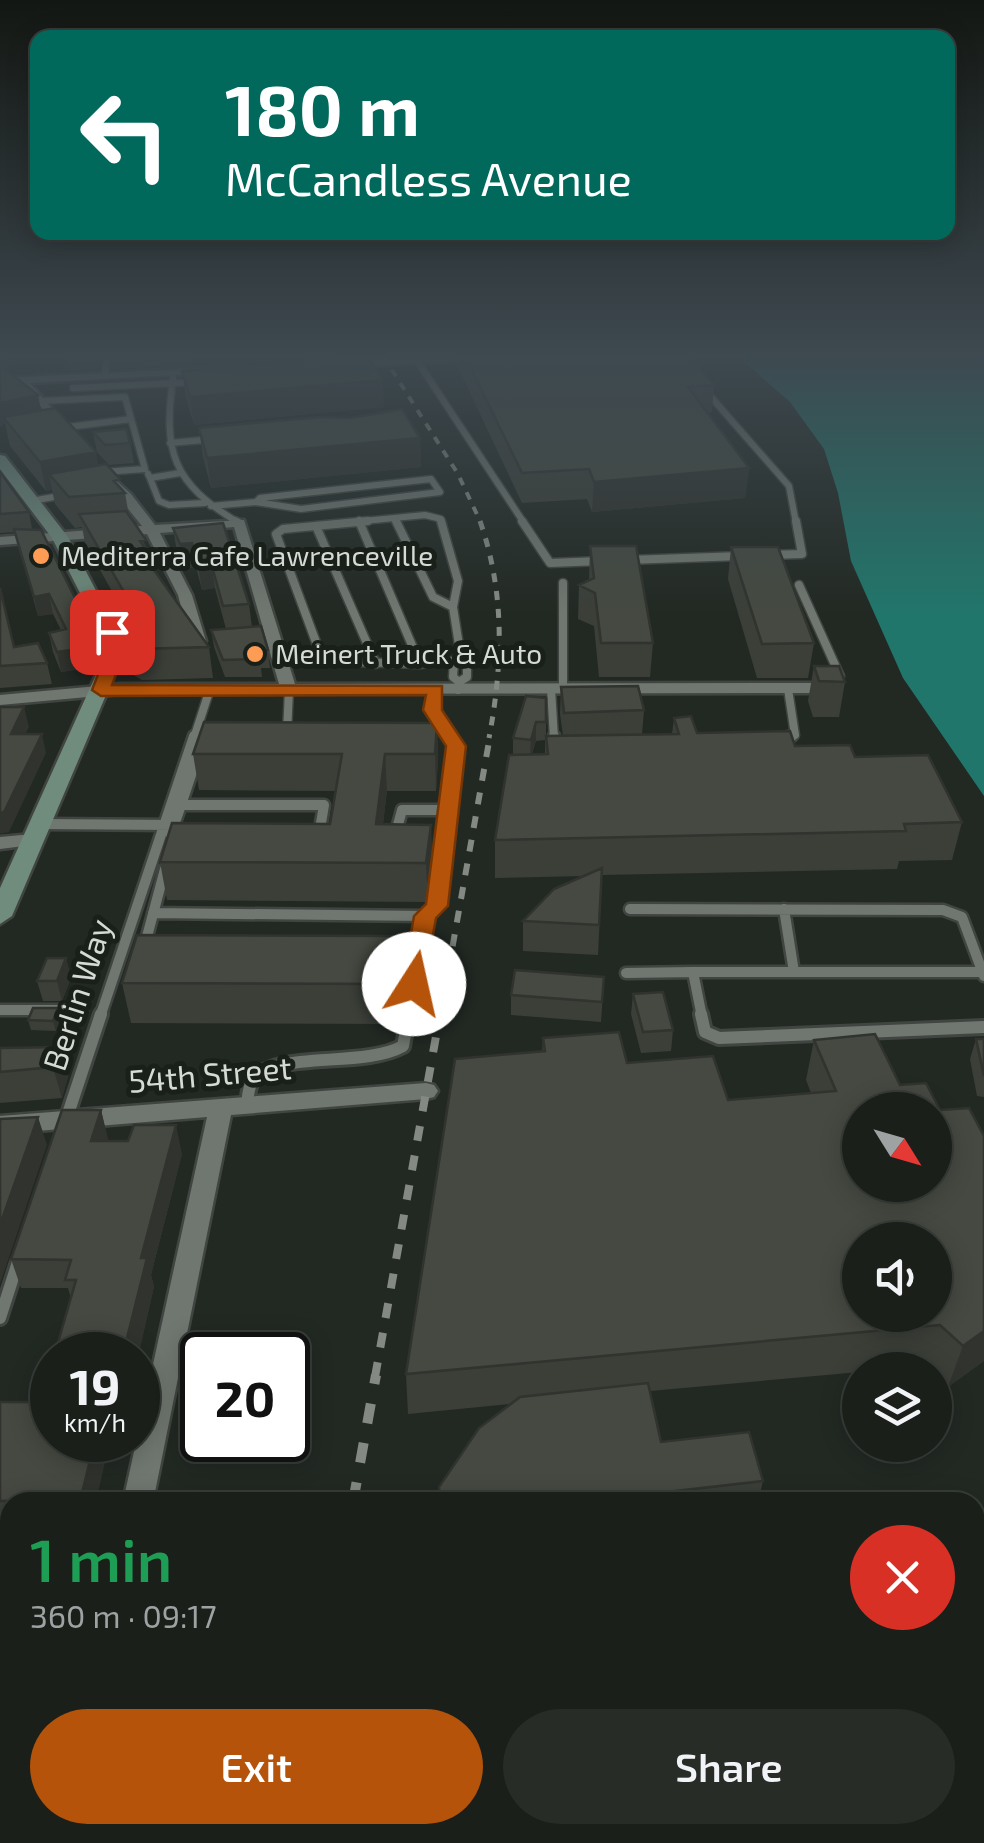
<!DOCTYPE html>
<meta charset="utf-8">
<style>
:root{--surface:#1a1f1a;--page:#272c27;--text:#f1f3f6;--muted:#9fa2a2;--line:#383d39;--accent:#b45309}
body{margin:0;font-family:"Exo 2",sans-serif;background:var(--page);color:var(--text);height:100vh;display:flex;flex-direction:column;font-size:38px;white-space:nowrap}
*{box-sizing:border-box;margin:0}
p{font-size:32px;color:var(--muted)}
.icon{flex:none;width:55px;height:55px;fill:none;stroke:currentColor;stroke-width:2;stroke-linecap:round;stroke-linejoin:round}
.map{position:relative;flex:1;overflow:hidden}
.details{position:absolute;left:0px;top:1492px;width:985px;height:352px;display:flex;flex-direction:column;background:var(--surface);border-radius:30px 30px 0 0;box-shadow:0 5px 25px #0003,0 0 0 2px var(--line)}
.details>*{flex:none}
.top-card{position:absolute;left:30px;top:30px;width:925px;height:210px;border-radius:20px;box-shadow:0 5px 25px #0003,0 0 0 2px var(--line);background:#00695c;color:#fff;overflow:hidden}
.needle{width:65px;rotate:127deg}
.controls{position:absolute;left:842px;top:1092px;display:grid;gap:20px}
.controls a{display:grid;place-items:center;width:110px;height:110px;border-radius:50%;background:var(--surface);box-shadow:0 5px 25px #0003,0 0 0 2px var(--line);font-size:50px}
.speed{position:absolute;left:30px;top:1332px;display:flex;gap:20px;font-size:50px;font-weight:700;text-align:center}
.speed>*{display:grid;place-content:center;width:130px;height:130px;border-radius:50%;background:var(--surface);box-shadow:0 5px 25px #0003,0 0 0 2px var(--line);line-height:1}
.speed small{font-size:25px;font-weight:400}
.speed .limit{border:5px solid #111;border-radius:15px;background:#fff;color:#111}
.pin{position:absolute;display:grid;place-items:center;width:85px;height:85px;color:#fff;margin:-42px;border-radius:20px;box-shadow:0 5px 15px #0006}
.me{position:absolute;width:110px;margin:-55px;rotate:10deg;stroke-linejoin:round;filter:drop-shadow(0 0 8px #0008)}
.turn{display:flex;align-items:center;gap:35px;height:210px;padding:0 30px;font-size:45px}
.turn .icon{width:130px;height:130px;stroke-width:2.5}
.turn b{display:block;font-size:70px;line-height:85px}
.round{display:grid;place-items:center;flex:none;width:105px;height:105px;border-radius:52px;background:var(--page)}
.overview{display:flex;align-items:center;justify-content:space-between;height:170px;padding:0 30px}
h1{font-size:60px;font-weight:600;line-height:75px;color:#1e9e55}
.button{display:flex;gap:20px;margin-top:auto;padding:20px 30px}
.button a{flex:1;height:115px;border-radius:60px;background:var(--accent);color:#fff;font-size:40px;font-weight:600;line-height:115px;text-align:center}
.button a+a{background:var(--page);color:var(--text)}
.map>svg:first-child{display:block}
</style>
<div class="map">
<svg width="984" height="1843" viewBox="0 0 984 1843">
<rect width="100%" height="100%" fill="#222923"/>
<path fill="#21766b" d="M737,356h247v440l-81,-118 -52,-117 -13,-68 -14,-44 -34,-47z"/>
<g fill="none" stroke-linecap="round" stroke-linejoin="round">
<g stroke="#414541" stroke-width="9">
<path id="lane-far3" d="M414,356l110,167
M105,375l2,-19
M173,378c-10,74 -1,105 66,145
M73,388l124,-6
M704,389l85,97 7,37
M41,401l84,-4 20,72
M60,428l71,-9
M170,443l44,-4
M103,472l42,-3
M148,474l2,4 30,-5
M150,478l9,23 10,4 36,-2
M431,479l9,13 -139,17 -45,-7 4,-4z
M31,501l34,-6
M211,506l45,-4
M395,518l2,5
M343,523l82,-8 16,4 1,4"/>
</g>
<g stroke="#414541" stroke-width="11">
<path id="lane-far2" d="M235,521l4,2
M359,521l61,143
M368,521l-85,8 -7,5 47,127 97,3 34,-3
M396,521l37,76 20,10
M441,521l17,60 -5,26 8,51
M522,521l28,42 51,-2
M316,526l60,138
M768,555l34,-1 -6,-33
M628,560l113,-4
M563,583v106
M799,585l41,91
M461,658l6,4v15l-8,5 -6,-5 1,-16z
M551,689l3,49
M436,690l-3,20 18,28
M458,690l1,-8
M287,733l2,-43
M194,738l16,-49
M781,738l14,-3 -7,-46"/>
</g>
<g stroke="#414541" stroke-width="15">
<path id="lane-far1" d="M554,736l1,14
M778,739l14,-3
M181,805l17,-51
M42,824l132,1 -3,10
M174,825l7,-20h143l-5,30
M395,836l7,-26h46
M630,909l313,1 19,7 22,59
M784,909l10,63
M153,913l272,3 -5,37h-30
M425,916l11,-10 20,-160 -7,-10
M145,944l20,-75
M693,972h290
M626,973l67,-1 9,45
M0,1010h82
M100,1017l94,-281
M408,1017l12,-64"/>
</g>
<g stroke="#414541" stroke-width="18">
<path id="lane" d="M701,1014l4,18 14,6 265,-11
M247,1105c1,-7 1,-17 5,-23 19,-33 110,-13 151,-36l6,-32
M65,1123l36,-109
M0,1318l18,-56"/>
</g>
<g stroke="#414541" stroke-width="5">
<path id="street" d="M448,356h56l-5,3 -152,8 -5,-3 5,-3z
M208,368l4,5 -182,10 39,45 -6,3 -44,-48 -19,1v-6z
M110,475l21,19 24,31 89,-5 51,164 531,-1 8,5 -8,5 -706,1 -120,11v-10l120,-11h159l-45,-157 -74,6 32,62 14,46 -8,5 -8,-5 -12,-46 -31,-61 -147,11v-8l142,-11 -38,-47z
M33,834l7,2 2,4 -2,4 -40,5v-12z
M426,1083l8,2 4,6 -4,6 -8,2 -195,16 -78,387h-30l84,-385 -207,17v-18z
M10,1599v32l-10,1v-32z"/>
</g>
<g stroke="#414541" stroke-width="5">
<path id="secondary" d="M0,455l5,1 63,81 58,111 -114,268 -12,8v-36l108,-240 -56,-110 -52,-69z"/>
</g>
<path stroke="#7b817c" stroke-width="6" stroke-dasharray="12 12" stroke-linecap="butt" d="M27,1843l3,-8"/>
<use href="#lane-far3" stroke="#707770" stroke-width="6"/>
<use href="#lane-far2" stroke="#707770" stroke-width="8"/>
<use href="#lane-far1" stroke="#707770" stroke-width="10"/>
<use href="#lane" stroke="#707770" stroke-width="12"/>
<use href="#street" fill="#707770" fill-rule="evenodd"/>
<use href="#secondary" fill="#708c7d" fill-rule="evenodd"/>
<path stroke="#848984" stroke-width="4" stroke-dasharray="8 8" stroke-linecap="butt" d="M383,356l75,118 23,49"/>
<path stroke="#848984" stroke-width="5" stroke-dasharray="9 9" stroke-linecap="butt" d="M480,521c25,72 23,143 9,217"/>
<path stroke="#848984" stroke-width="6" stroke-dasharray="12 12" stroke-linecap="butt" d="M440,1017l50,-281"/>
<path stroke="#848984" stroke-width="8" stroke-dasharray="15 15" stroke-linecap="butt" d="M375,1377l65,-363"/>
<path stroke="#848984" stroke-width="10" stroke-dasharray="20 20" stroke-linecap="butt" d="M353,1502l23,-127
M294,1843l2,-8"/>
</g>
<path fill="#3b3f38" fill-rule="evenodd" d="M64,356h37l-2,13 -32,2z
M110,356h85l-1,9 -81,4z
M457,356h232l25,29 -2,27 -5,1 42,55 -4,30 -153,14 -5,-13 -65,4 -65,-138z
M0,368l125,125 4,23 26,47 1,10 53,74 4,31 -71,2 -16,-9 -5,-31 17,-7 -1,-4h-4l-48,-86 -3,-16 -7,1 -20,-24 -3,-14 -6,1 -36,-45 -5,-23 -5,4z
M182,371l202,36 -190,18 -8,-27z
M199,428l221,10 1,29 -210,21 -8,-31z
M93,432l37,11 4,20 -25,2 -12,-13z
M0,472l29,40 3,17 64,123 -7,16 -28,4 -8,-20 -4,-19 12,-3 -8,-16 -15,2 -23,-84 -15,1z
M173,528l76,76 3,23 16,23 2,18h-9l1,9h-37l-11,-30 -3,-17 15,-1 -11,-41 -13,2 -6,-23 -12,1 -7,-16z
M590,546l63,97 -3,34h-51l-5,-51 -16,-7 1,-34 10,-4z
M731,547l83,96 -6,35h-51l-29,-99z
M0,588l14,59 33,16 5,21 -52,4z
M814,666l31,16 -6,35h-26l-5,-16z
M561,687l83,23 -2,24h30l2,-16 23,15 98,13 60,11 107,65 -10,38 -53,1 -2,8 -295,6 -4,80 -75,-4v-30l62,-45 -90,2v-38l18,-85v-17l33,-40v38h17l-3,-22zM545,740v14h-13l4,-13z
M437,723l1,37 -2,31h-49l-4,33 50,39 -5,39 -261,-2 -7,-38 170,-38 5,-33 -136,-1 -6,-36z
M66,958l5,20 -9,23h-19l-6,-20z
M402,976l-5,48 -266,-1 -9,-40z
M604,977l-3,45 -90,-7v-20z
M633,994l40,36 -2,21 -30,2 -10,-39z
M58,1008l2,11 -4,12 -25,-1 -3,-10z
M543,1038l84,25 101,37 83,-7 -5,-13 8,-40 86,45 84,51v225l-36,26 -13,-13v-4h-4l-5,-4 -46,4h-20v2l-210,19 11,51 102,39 -5,21h-319l71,-98 -102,10 -2,-40 136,-322z
M976,1039h8v58l-7,-1 -7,-37z
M59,1047l9,30 -6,21 -62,5v-55z
M101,1110l7,31 74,13 -31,121 3,12 -16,68h-78l-3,-9 14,-47 -3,-11h-47l-10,-29z
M0,1402l96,100h-86v26h-10z
M0,1649l10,1v110l-10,-2z"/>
<path fill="#30332e" d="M0,356h12l1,11 -13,1z
M383,380l1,27 -190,18 -4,-28z
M38,395l4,20 -36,7 -3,-5 2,6 -5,4v-24l2,-1z
M420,438l1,29 -210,21 -4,-30z
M96,452l5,30 -52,-8 3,16 -6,1 -6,-29z
M749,468l-4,30 -153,14 2,-30z
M192,543l4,24 -12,1 -4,-24z
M211,563l4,25 -13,2 -4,-25z
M49,594l4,20 -15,2 -4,-19z
M92,632l4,20 -7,16 -28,4 -4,-20z
M24,707l5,20 -13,26 -5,-19z
M536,722v19l-6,18 1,-19z
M437,723l1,37 -2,31 -1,-37z
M42,734l4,19 -37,79 -9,2v-21z
M385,754l2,37 -9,71 -2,-38z
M431,825l2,38 -5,39 -2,-39z
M400,936l2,40 -5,48 -2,-40z
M66,958l5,20 -9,23 -5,-20z
M58,1008l2,11 -4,12 -3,-10z
M59,1047l9,30 -6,21 -9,-31z
M101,1110l7,29 -9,30 -8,-28z
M38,1117l9,28 -47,139v-59z
M176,1125l6,29 -31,121 3,12 -16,71v-3h-10l-3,-9 16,-88z
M984,1331v30l-36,26 15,-41z
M95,1440h15l-14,62h-15z
M9,1790l1,43 -3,10h-7v-28z"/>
<path fill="#454941" stroke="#30332e" stroke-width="2.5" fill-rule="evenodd" d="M364,356h3l16,24 -193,17 -8,-26z
M465,356h224l25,29 -26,2 61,81 -155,14 -5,-13 -67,4z
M0,368h4l34,27 -38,8z
M55,408l41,44 -56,10 -37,-45z
M402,409l18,29 -213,20 -8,-30 121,-11 30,1z
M126,429l4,14 -25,2 -12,-13z
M106,464l14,15 -6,2 11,12 -56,4 -20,-23z
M0,472l29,40 -29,2z
M126,511l20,29 -6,1 15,22 -4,1 3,6 55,77 -72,2 -16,-9 20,-8 -10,-33h-3l-49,-85z
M223,523l26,81 -26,2 -12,-43 -13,2 -6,-22 -12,1 -7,-16z
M14,529l27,1 51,102 -7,16 -28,4 -8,-19 17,-4 -17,-35 -15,3z
M590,546h46l17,97h-52l-6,-50 -16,-8 15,-7z
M731,547h47l36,96 -52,1z
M0,588l14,59 24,-4 9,20 -47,3z
M261,626l7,24 -10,1 2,8 -37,1 -12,-30z
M814,666h25l6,16 -26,-1z
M638,686l6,24 -80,3 -3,-26z
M526,696l20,2v24h-10l-5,18 -18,-2z
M0,707h24l-13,27h31l-38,78 -4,1z
M691,716l6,17 93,-2 5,15 55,-1 5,12 73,-2 34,67 -58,2 2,7 -411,9 14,-85 39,-1 -2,-18 133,-2 -5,-16z
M204,722l233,1 -2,31h-50l-9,70 55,1 -5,38 -266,-1 12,-39 158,1 12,-70h-149z
M602,868l-3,57 -76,-4 31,-32z
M137,935l263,1 -5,48 -273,-1z
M47,958h19l-9,23h-20z
M515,970l89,7 -2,25 -91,-7z
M663,992l10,38 -30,2 -10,-38z
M33,1008h25l-5,13 -25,-1z
M619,1032l8,31 86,-7 15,44 108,-9 -22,-51 61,-6 25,51 26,-2 14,27 29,-2 15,28v195l-21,15 -23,-21 -534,49 49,-315 90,-8 -2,-13zM860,1110h75v75h-75zM860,1240h75v75h-75z
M976,1039h8v37z
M59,1047l-6,20 -53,5v-24z
M62,1110h39l-10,31h37l6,-16h42l-35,133h6l-22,88h-4l-3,9h-23l3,-9h-41l19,-66h-11l6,-20 -60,-1z
M38,1117l-38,108v-106z
M648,1383l13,59 88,-10 14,49 -184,21h-139l-1,-15 40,-59 41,-31z
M0,1402h52v38h43l-15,61h-80z
M0,1649l10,1v93l-10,-1z
M0,1788l9,2 -9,25z"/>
<linearGradient id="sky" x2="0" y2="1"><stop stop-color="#131713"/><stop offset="0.58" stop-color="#3e4950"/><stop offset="1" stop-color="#3e4950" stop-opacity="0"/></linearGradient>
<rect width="984" height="614" fill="url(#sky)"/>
<path fill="#b45309" stroke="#753606" stroke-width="2.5" d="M106,629h12l8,19 -14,37 330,1v24l24,36 -18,160 -12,12 -13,71 -9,3 -12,-8 12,-68 12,-12 20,-158 -23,-36 3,-15 -325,1 -9,-6 16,-42z"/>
<g fill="#fd9c55" stroke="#191f19" stroke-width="4">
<circle cx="41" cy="556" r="10"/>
<circle cx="255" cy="654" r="10"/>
</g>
<g text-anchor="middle" stroke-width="10" stroke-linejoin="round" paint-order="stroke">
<g font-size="28" fill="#d6dad6" stroke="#191f19" text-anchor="start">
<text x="61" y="566">Mediterra Cafe Lawrenceville</text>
<text x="275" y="664">Meinert Truck &amp; Auto</text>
</g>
<g font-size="32" fill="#d6dad6" stroke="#191f19">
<text transform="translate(78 995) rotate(-72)" y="11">Berlin Way</text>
<text transform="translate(210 1075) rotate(-5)" y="11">54th Street</text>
</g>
</g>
</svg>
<div class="controls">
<a><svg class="needle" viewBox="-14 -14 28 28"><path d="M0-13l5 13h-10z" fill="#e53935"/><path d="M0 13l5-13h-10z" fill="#9fa2a2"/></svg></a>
<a><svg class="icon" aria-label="sound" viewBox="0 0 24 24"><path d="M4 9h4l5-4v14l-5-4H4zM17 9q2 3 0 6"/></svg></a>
<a><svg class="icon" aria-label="layers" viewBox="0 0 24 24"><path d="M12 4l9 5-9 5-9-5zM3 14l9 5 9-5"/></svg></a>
</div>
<div class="speed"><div>19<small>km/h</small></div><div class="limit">20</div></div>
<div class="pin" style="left:112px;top:632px;background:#d93025"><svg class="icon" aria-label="arrive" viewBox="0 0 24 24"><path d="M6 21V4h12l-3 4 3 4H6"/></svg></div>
<svg class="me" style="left:414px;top:984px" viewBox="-20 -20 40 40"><circle r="19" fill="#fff"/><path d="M0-13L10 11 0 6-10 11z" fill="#b45309"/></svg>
<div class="top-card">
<div class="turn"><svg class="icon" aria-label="left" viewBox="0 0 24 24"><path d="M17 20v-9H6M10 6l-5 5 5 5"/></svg><div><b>180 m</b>McCandless Avenue</div></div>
</div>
<section class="details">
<div class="overview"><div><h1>1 min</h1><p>360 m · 09:17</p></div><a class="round" style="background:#d93025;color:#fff"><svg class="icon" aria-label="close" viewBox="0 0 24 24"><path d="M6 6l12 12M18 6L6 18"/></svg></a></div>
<div class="button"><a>Exit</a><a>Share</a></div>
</section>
</div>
